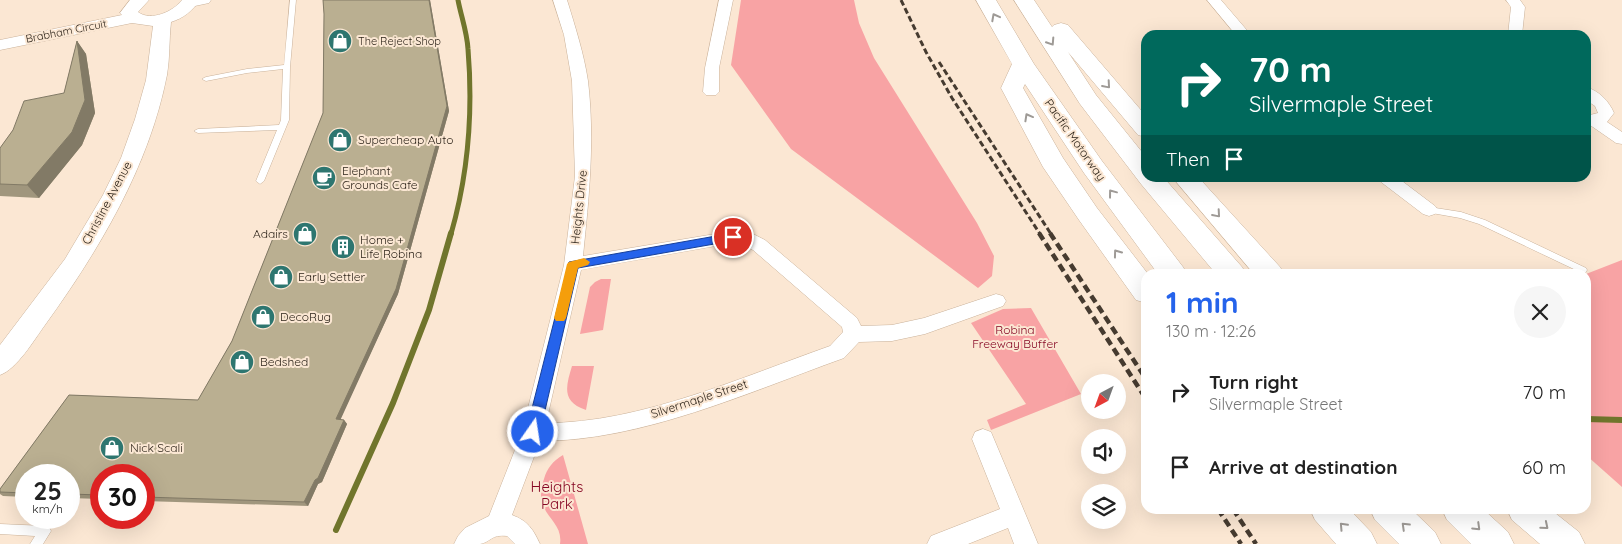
<!DOCTYPE html>
<meta charset="utf-8">
<style>
:root{--surface:#fff;--page:#f6f6f6;--text:#222;--muted:#767676;--accent:#2563eb}
body{margin:0;font-family:Quicksand,sans-serif;background:var(--page);color:var(--text);height:100vh;display:flex;flex-direction:column;font-size:19px;white-space:nowrap}
*{box-sizing:border-box;margin:0}
p{font-size:16px;color:var(--muted)}
.icon{flex:none;width:28px;height:28px;fill:none;stroke:currentColor;stroke-width:2;stroke-linecap:round;stroke-linejoin:round}
.map{position:relative;flex:1;overflow:hidden}
.sheet{position:absolute;left:1141px;top:269px;width:450px;height:245px;display:flex;flex-direction:column;background:var(--surface);border-radius:15px;box-shadow:0 5px 20px #0002}
.sheet>*{flex:none}
.top-card{position:absolute;left:1141px;top:30px;width:450px;height:152px;border-radius:15px;box-shadow:0 5px 20px #0002;background:#00695c;color:#fff;overflow:hidden}
.needle{width:32px;rotate:221deg}
.controls{position:absolute;left:1081px;top:374px;display:grid;gap:10px}
.controls a{display:grid;place-items:center;width:45px;height:45px;border-radius:50%;background:var(--surface);box-shadow:0 5px 20px #0002;font-size:25px}
.speed{position:absolute;left:15px;top:464px;display:flex;gap:10px;font-size:25px;font-weight:700;text-align:center}
.speed>*{display:grid;place-content:center;width:65px;height:65px;border-radius:50%;background:var(--surface);box-shadow:0 5px 20px #0002;line-height:1}
.speed small{font-size:12px;font-weight:400}
.speed .limit{border:8px solid #d22;background:#fff;color:#111}
.pin{position:absolute;display:grid;place-items:center;width:42px;height:42px;color:#fff;margin:-21px;border:2px solid #fff;border-radius:50%;box-shadow:0 1px 5px #0007}
.me{position:absolute;width:55px;margin:-28px;rotate:13deg;stroke-linejoin:round;filter:drop-shadow(0 0 4px #0008)}
.turn{display:flex;align-items:center;gap:18px;height:105px;padding:0 25px;font-size:22px}
.turn .icon{width:65px;height:65px;stroke-width:2.5}
.turn b{display:block;font-size:35px;line-height:42px}
.then{display:flex;align-items:center;height:48px;padding:0 25px;background:#0003;gap:10px;font-size:19px}
.round{display:grid;place-items:center;flex:none;width:52px;height:52px;border-radius:26px;background:var(--page)}
.headline{display:flex;align-items:center;justify-content:space-between;height:85px;padding:0 25px}
h1{font-size:30px;font-weight:700;line-height:38px;color:var(--accent)}
ul{padding:0;list-style:none}
li{display:flex;align-items:center;gap:15px;height:75px;padding:0 25px}
li div{flex:1}
li b{display:block;font-size:19px}
li em{font-style:normal}
.map>svg:first-child{display:block}
</style>
<div class="map">
<svg width="1622" height="544" viewBox="0 0 1622 544">
<rect width="100%" height="100%" fill="#fbe7d3"/>
<path fill="#f8a3a4" d="M741,0h113l5,23 15,35 103,165 17,33 -2,20 -14,12 -187,-139 -60,-84z
M1622,260v227l-36,-32v-181z
M601,279h10l-8,51 -23,4 10,-47 5,-5z
M1031,308l50,86 -90,36 -4,-10 39,-16 -55,-81 32,-14z
M572,366h22l-8,44c-25,-8 -20,-24 -14,-44z
M563,455l25,89h-28c4,-26 -29,-29 -16,-65 3,-11 9,-18 19,-24z"/>
<g fill="none" stroke-linecap="round" stroke-linejoin="round">
<path stroke="#70752c" stroke-width="5" d="M451,234c17,-59 22,-124 17,-185 -1,-17 -7,-33 -10,-49"/>
<path stroke="#70752c" stroke-width="6" d="M1586,419l36,1
M336,530l57,-127 36,-93 22,-77"/>
<g stroke="#cab29a" stroke-width="1">
<path id="service" d="M290,0h6l-6,67 -1,53 -25,61 -4,3 -4,-3 21,-51 -79,3 -4,-2 4,-2 81,-4 2,-5 2,-51 -36,4 -41,8 -4,-2 4,-2 41,-8 37,-4z
M1429,207l32,5 24,8 101,48 1,2 -1,2h-6l-101,-48 -19,-6 -34,-6 -1,-2z
M0,524l45,2 4,1 2,4 -8,13h-13l5,-8 -35,-2z"/>
</g>
<g stroke="#cab29a" stroke-width="1">
<path id="minor" d="M186,0h25l-2,3 -19,4 -7,-4z
M553,0h14c8,26 17,54 21,81 7,59 1,117 -5,175l150,-25 18,2 14,7 92,78 4,8 31,-1 32,-7 72,-24 7,2 3,5 -3,5 -78,28 -33,7 -33,1 -15,16c-95,34 -202,83 -304,83l-28,74c16,6 21,14 28,29h-25l-8,-8c-16,-2 -16,6 -27,8 -8,0 -18,0 -26,0l4,-8 7,-8 24,-12 33,-84 42,-167 11,-89 -3,-95 -8,-46zM733,243l9,1 11,6 89,77 1,5 -13,14c-88,31 -190,77 -284,77l35,-153z
M719,0h14l-14,68v24l-3,3h-10l-3,-3 2,-24z
M1207,0h14l30,35h-15z
M1506,0h14l5,7 -3,28h-14l3,-28z
M1586,87c13,4 23,14 28,26l-7,9 15,10v12l-6,-1 -26,-18 -4,1v-10l12,-3 -3,-7 -9,-6z
M1379,178h19l37,28 3,4 -3,4 -6,2 -6,-2 -42,-32z
M983,429l8,3 47,112h-24l-6,-16 -40,16h-41l4,-8 69,-27 -28,-70 3,-7z"/>
</g>
<g stroke="#cab29a" stroke-width="1">
<path id="tertiary" d="M130,0h19l-11,12c13,10 36,-1 44,-12h18c-8,11 -16,18 -29,22 -2,18 -1,36 -4,53 -18,92 -68,175 -122,250 -11,15 -28,44 -45,50v-30l65,-86 38,-64 18,-37 14,-39 11,-39 7,-54 -21,-3 -132,27v-10l122,-25 -2,-2z"/>
</g>
<g stroke="#cab29a" stroke-width="1">
<path id="motorway" d="M976,0h20l38,64 68,97 81,106 4,7h-29l-74,-101 -59,-89 -2,4 40,70 34,50 51,66 -2,29 -10,-3 -57,-80 -36,-53 -42,-79 11,-24z
M1014,0h20l18,27 2,-2 7,-2 7,2 78,91v21l-8,-2 -70,-83 28,43 50,62v21h18l78,89 4,7h-30l-75,-90 -61,-80z
M1173,178h26l81,89 4,7h-30z
M1310,509h39l22,23 6,12h-41l-21,-24z
M1370,509h41l24,23 6,12h-42l-24,-24z
M1442,509h41l25,23 6,12h-43l-24,-24z
M1507,509h43l29,23 6,12h-45l-28,-24z"/>
</g>
<use href="#service" fill="#fff" fill-rule="evenodd"/>
<use href="#minor" fill="#fff" fill-rule="evenodd"/>
<use href="#tertiary" fill="#fff" fill-rule="evenodd"/>
<use href="#motorway" fill="#fff" fill-rule="evenodd"/>
<path stroke="#463b30" stroke-width="3" stroke-dasharray="6 3" stroke-linecap="butt" d="M901,0l25,52 26,46 88,136
M939,62l112,172"/>
<path stroke="#463b30" stroke-width="4.5" stroke-dasharray="8 4.5" stroke-linecap="butt" d="M1039,233l107,166
M1050,233l96,146
M1218,509l23,35
M1233,509l23,35"/>
</g>
<path fill="#a0967d" d="M323,0h107l19,111 -51,183 -58,125 4,1 3,4 -25,58 -4,2 -10,22 -164,-5v-26h-43v24l-32,-1v-23h-43v22l-23,-1 -3,-2v-5l69,-94 129,5 34,-59 91,-228 1,-99z
M77,41l9,13 9,59 -13,32 -43,53 -39,-2v-48l13,-18 51,-37z"/>
<path fill="#827a66" d="M429,0h1l19,111 -51,183 -59,129 -3,-4z
M77,41l9,13 9,59 -13,32 -43,53 -12,-13 45,-53z
M344,420l3,4 -25,58 -4,2 -10,22 -4,-4z"/>
<path fill="#baaf91" stroke="#827a66" d="M323,0h106l18,106 -51,183 -60,130 8,1 -26,58 -3,2 -11,22 -160,-5v-22h-43v20l-32,-1v-19h-43v18l-26,-1v-3l69,-94 129,5 34,-59 91,-228 1,-99z
M77,41l8,59 -13,32 -45,53 -27,-1v-36l13,-18 11,-29 40,-8z"/>
<defs><path id="oneway-chevron" d="M-2-3.5L2.5 0L-2 3.5" fill="none" stroke-width="1.6" stroke-linecap="round" stroke-linejoin="round" transform="scale(1.25)"/></defs>
<g stroke="#9e9a96">
<use href="#oneway-chevron" transform="translate(995 17) rotate(-118)"/>
<use href="#oneway-chevron" transform="translate(1051 42) rotate(57)"/>
<use href="#oneway-chevron" transform="translate(1107 85) rotate(49)"/>
<use href="#oneway-chevron" transform="translate(1028 117) rotate(-119)"/>
<use href="#oneway-chevron" transform="translate(1112 193) rotate(-127)"/>
<use href="#oneway-chevron" transform="translate(1217 214) rotate(49)"/>
<use href="#oneway-chevron" transform="translate(1117 253) rotate(-126)"/>
<use href="#oneway-chevron" transform="translate(1343 526) rotate(-133)"/>
<use href="#oneway-chevron" transform="translate(1405 526) rotate(-136)"/>
<use href="#oneway-chevron" transform="translate(1545 526) rotate(40)"/>
<use href="#oneway-chevron" transform="translate(1477 527) rotate(44)"/>
</g>
<path fill="#2563eb" stroke="#184099" d="M733,233l4,2 1,2 -1,3 -159,28 -38,164 -2,4 -5,2 -5,-2 -2,-4 43,-170z"/>
<path fill="#f59e0b" d="M584,258l6,4 -2,3 -10,3 -12,50 -2,3h-8l-2,-3 13,-54 2,-2z"/>
<defs>
<g id="shop-disc" transform="scale(1.25)"><circle r="9.5" fill="#2e7670" stroke="#fbe7d3"/><path d="M-5-2.5h2.3a2.7 3.5 0 0 1 5.4 0H5L5.5 6h-11ZM-1.5-2.5h3a1.5 2.3 0 0 0-3 0Z" fill="#fff"/></g>
<g id="cafe-disc" transform="scale(1.25)"><circle r="9.5" fill="#2e7670" stroke="#fbe7d3"/><path d="M-5.5-4.5H6V0H3Q3 3.5 0 3.5H-2.5Q-5.5 3.5-5.5 0ZM3-3.2v2h1.7v-2ZM-6 4.5H4V6H-6Z" fill="#fff"/></g>
<g id="building-disc" transform="scale(1.25)"><circle r="9.5" fill="#2e7670" stroke="#fbe7d3"/><path d="M-4-6H4V6H1V3H-1V6H-4ZM-2.5-4.3h1.7v1.8h-1.7ZM.8-4.3h1.7v1.8H.8ZM-2.5-1h1.7V.8h-1.7ZM.8-1h1.7V.8H.8Z" fill="#fff"/></g>
</defs>
<g fill-rule="evenodd">
<use href="#shop-disc" x="340" y="41"/>
<use href="#shop-disc" x="340" y="140"/>
<use href="#cafe-disc" x="324" y="178"/>
<use href="#shop-disc" x="305" y="234"/>
<use href="#building-disc" x="343" y="247"/>
<use href="#shop-disc" x="281" y="277"/>
<use href="#shop-disc" x="263" y="317"/>
<use href="#shop-disc" x="242" y="362"/>
<use href="#shop-disc" x="112" y="448"/>
</g>
<g text-anchor="middle" stroke-width="4" stroke-linejoin="round" paint-order="stroke">
<g font-size="11" fill="#281f15" stroke="#fbe7d3">
<text transform="translate(66 31) rotate(-11)" y="4">Brabham Circuit</text>
</g>
<g font-size="11" fill="#281f15" stroke="#fbe7d3" text-anchor="start">
<text x="358" y="45">The Reject Shop</text>
</g>
<g font-size="12" fill="#281f15" stroke="#fbe7d3" text-anchor="start">
<text x="358" y="144">Supercheap Auto</text>
<text x="342" y="175">Elephant<tspan x="342" dy="14">Grounds Cafe</tspan></text>
<text x="288" y="238" text-anchor="end">Adairs</text>
<text x="360" y="244">Home +<tspan x="360" dy="14">Life Robina</tspan></text>
<text x="298" y="281">Early Settler</text>
<text x="280" y="321">DecoRug</text>
<text x="260" y="366">Bedshed</text>
<text x="130" y="452">Nick Scali</text>
</g>
<g font-size="12" fill="#281f15" stroke="#fbe7d3">
<text transform="translate(1075 140) rotate(55)" y="4">Pacific Motorway</text>
<text transform="translate(107 203) rotate(-62)" y="4">Christine Avenue</text>
<text transform="translate(579 207) rotate(-84)" y="4">Heights Drive</text>
<text transform="translate(699 399) rotate(-18)" y="4">Silvermaple Street</text>
</g>
<g font-size="12" fill="#860623" stroke="#fbe7d3">
<text x="1015" y="334">Robina<tspan x="1015" dy="14">Freeway Buffer</tspan></text>
</g>
<g font-size="15" fill="#860623" stroke="#fbe7d3">
<text x="557" y="492">Heights<tspan x="557" dy="17">Park</tspan></text>
</g>
</g>
</svg>
<div class="controls">
<a><svg class="needle" viewBox="-14 -14 28 28"><path d="M0-13l5 13h-10z" fill="#e53935"/><path d="M0 13l5-13h-10z" fill="#767676"/></svg></a>
<a><svg class="icon" aria-label="sound" viewBox="0 0 24 24"><path d="M4 9h4l5-4v14l-5-4H4zM17 9q2 3 0 6"/></svg></a>
<a><svg class="icon" aria-label="layers" viewBox="0 0 24 24"><path d="M12 4l9 5-9 5-9-5zM3 14l9 5 9-5"/></svg></a>
</div>
<div class="speed"><div>25<small>km/h</small></div><div class="limit">30</div></div>
<div class="pin" style="left:733px;top:237px;background:#d93025"><svg class="icon" aria-label="arrive" viewBox="0 0 24 24"><path d="M6 21V4h12l-3 4 3 4H6"/></svg></div>
<svg class="me" style="left:533px;top:432px" viewBox="-20 -20 40 40"><circle r="17" fill="#2563eb" stroke="#fff" stroke-width="3"/><path d="M0-11L8 9 0 5-8 9z" fill="#fff"/></svg>
<div class="top-card">
<div class="turn"><svg class="icon" aria-label="right" viewBox="0 0 24 24"><path d="M7 20v-9h11M14 6l5 5-5 5"/></svg><div><b>70 m</b>Silvermaple Street</div></div>
<div class="then">Then<svg class="icon" aria-label="arrive" viewBox="0 0 24 24"><path d="M6 21V4h12l-3 4 3 4H6"/></svg></div>
</div>
<section class="sheet">
<div class="headline"><div><h1>1 min</h1><p>130 m · 12:26</p></div><a class="round"><svg class="icon" aria-label="close" viewBox="0 0 24 24"><path d="M6 6l12 12M18 6L6 18"/></svg></a></div>
<ul>
<li><svg class="icon" aria-label="right" viewBox="0 0 24 24"><path d="M7 20v-9h11M14 6l5 5-5 5"/></svg><div><b>Turn right</b><p>Silvermaple Street</p></div><em>70 m</em></li>
<li><svg class="icon" aria-label="arrive" viewBox="0 0 24 24"><path d="M6 21V4h12l-3 4 3 4H6"/></svg><div><b>Arrive at destination</b></div><em>60 m</em></li>
</ul>
</section>
</div>
